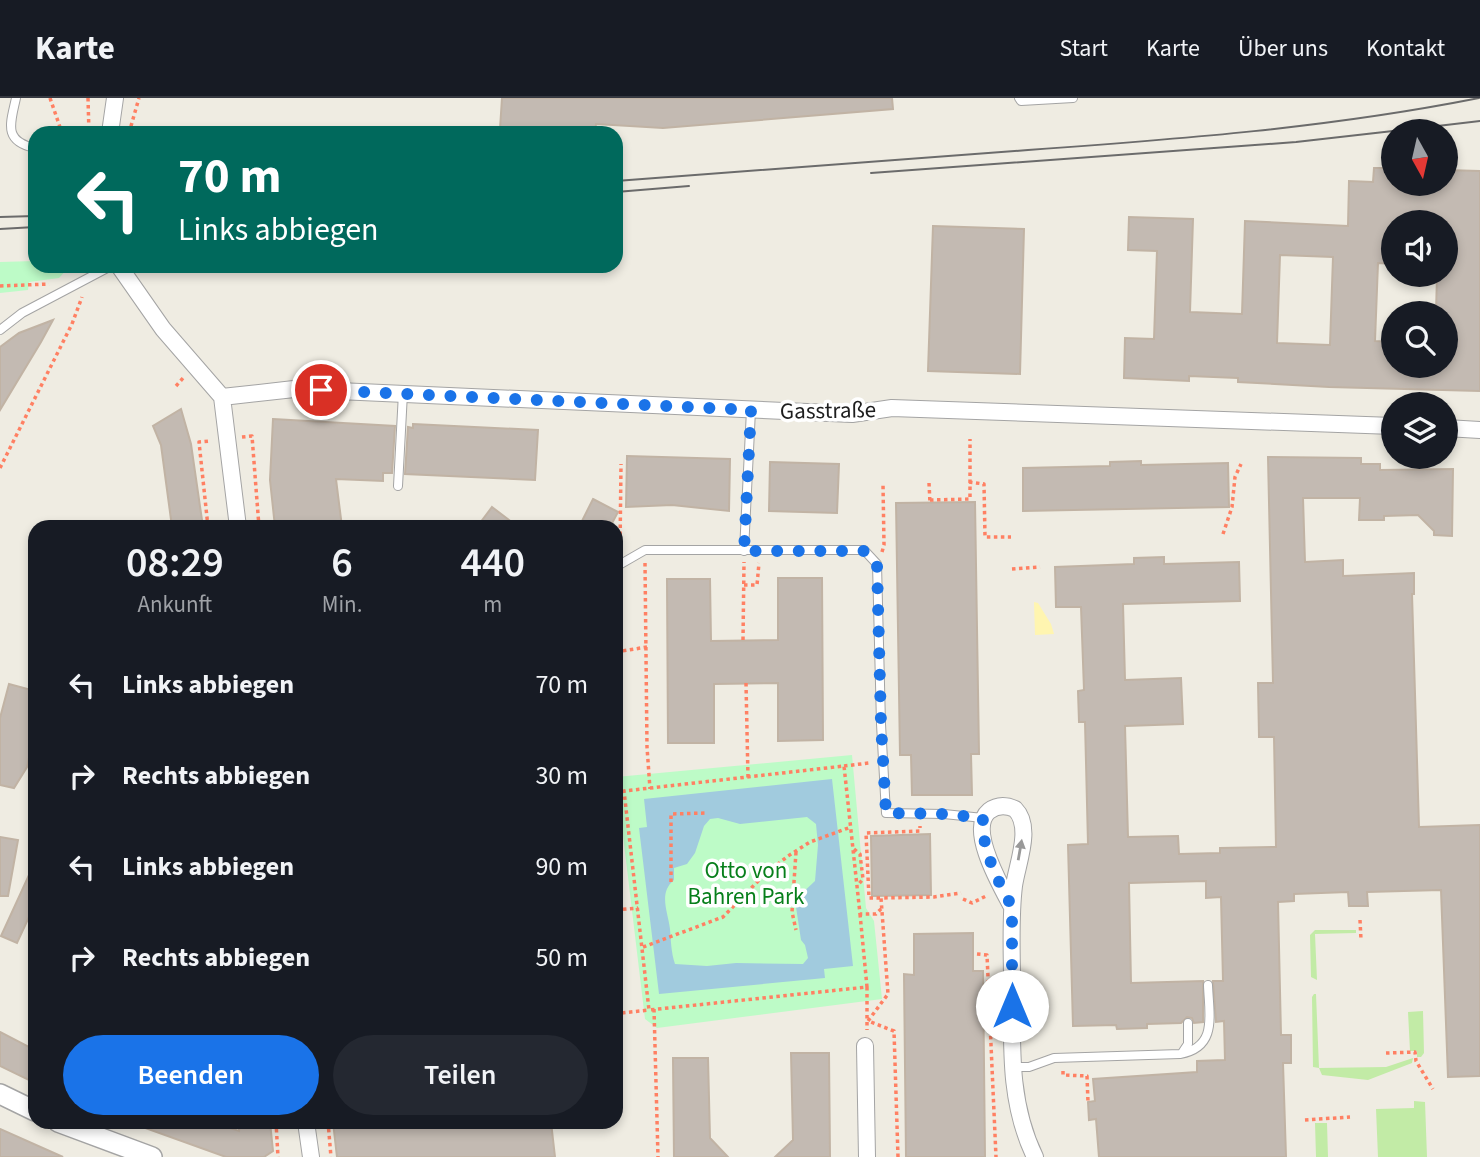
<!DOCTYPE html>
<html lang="de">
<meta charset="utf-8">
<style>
:root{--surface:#171b24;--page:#242831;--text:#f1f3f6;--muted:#9ea1a6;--line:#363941;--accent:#1a73e8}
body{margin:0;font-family:"Source Sans 3",sans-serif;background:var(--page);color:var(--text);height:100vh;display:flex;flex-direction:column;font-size:26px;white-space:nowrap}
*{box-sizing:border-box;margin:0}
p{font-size:23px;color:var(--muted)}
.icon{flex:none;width:38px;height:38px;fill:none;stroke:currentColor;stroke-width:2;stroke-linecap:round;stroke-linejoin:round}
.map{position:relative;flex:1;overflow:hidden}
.sheet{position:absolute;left:28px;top:422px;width:595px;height:609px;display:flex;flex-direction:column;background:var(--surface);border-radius:21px;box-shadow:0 4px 10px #0003}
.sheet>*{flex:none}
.hud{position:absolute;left:28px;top:28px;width:595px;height:147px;border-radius:21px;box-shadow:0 4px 10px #0003;background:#00695c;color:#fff;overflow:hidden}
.needle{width:46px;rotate:172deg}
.fabs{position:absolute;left:1381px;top:21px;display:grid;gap:14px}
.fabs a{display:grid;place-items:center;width:77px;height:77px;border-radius:50%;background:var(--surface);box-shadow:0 4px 10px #0003;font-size:35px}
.pin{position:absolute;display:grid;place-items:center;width:60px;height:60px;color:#fff;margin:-30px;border:4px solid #fff;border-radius:50%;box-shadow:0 2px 7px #0007}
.me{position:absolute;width:77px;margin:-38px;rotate:0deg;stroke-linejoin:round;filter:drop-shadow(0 0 5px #0008)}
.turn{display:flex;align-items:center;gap:24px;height:147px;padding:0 35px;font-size:32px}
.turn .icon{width:91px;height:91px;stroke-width:2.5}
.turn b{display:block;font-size:49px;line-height:60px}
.eta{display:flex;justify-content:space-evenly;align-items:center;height:119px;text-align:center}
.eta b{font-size:42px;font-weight:600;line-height:49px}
.cta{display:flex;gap:14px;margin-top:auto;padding:14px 35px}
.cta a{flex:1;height:80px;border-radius:42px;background:var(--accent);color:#fff;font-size:28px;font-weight:600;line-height:80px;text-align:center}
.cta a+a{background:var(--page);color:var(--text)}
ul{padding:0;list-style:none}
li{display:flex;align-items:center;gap:21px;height:91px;padding:0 35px}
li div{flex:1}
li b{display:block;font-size:26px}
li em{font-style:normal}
header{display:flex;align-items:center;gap:42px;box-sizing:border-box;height:98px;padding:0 35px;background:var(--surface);border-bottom:2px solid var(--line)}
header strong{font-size:33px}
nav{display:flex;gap:38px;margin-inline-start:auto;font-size:24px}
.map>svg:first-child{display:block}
</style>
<header>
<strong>Karte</strong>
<nav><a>Start</a><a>Karte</a><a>Über uns</a><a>Kontakt</a></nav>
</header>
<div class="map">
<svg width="1480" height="1059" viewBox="0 0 1480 1059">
<rect width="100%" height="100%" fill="#efece2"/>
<path fill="#c2eba6" d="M1315,832h41v3l-41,1 2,46 -6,-3 -1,-42z
M1314,896h2l3,74 67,-1 27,-9 -1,5 -44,17 -46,-5 -3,-7 -6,-1 -1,-70z
M1423,913l1,42 -3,4h-4v-6h-7l-2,-39z
M1414,1003l11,1 2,55h-49l-2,-48 38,-1z
M1315,1025h12l1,34h-12z"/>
<path fill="#fff5b0" d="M1034,504l4,1 13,21 3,10 -19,1z"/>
<path fill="#bdfbc7" d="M35,163v5h35l-11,12 -30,4 -1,8 -28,3v-31z
M852,657l14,153 8,13 8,78 -225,29 -12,-9 -29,-242z"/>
<path fill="#a1cbde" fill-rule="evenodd" d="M832,681l21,187 -29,3 1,9 -166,16 -20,-166 8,-1 -3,-28zM807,719l9,7 2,21 -3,36 -17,16 -2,10 5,33 4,5 3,13 -5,6 -67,-1 -29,3 -32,-2c-4,-12 -4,-23 -5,-35 -2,-17 -12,-36 4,-49v-12l13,-4 8,-11 9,-27 6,-7 8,-1 22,6z"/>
<path fill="#c3bab2" stroke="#c1b3a4" stroke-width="2" fill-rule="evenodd" d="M502,0h390l1,11 -230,19 -67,-4 -1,9h-8l-87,-4z
M1374,70h19v16h53v-14l34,1v220l-151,-4 -91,-5v-4l-49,-2v5l-65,-3 1,-40 29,1 3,-88 -29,-1 1,-33 64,2 -3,93 52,2 3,-93 103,5 1,-45 24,1zM1393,124h53v53h-9l-1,38h10v53h-53v-24l-18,-1 3,-78 15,1zM1280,157l53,2 -3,88 -53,-2z
M933,128l91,3 -4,145 -92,-3z
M53,222l-12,22 -41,68v-63l19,-14z
M181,311l10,35 12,83h-31l-11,-82 -8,-19z
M273,321l122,7 -3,47h-9v8l-47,-2 6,48h-67l-5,-47z
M413,326l125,6 -3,50 -130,-6 3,-47 5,1z
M627,358l103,3 -1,52 -57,-6 -46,2z
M1268,359l93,1v6h19v6l73,-1 -1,67 -18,-1v-4l-16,-16 -34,1v4h-25l1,-22h-57l2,64 38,-2v16l71,-3v21h-2l7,233 61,-2v251l-32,1 -7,-187 -74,2 1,14h-19l-1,-14 -54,2v7l-16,1 3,133h10v28h-8l3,94h-187l-3,-38 -7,1 -1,-18 7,-1 -2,-22 104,-7v-11l28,-1 -1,-39 -8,1 -3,-41h10l-2,-84 -15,1v-17l-77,2 2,100 72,-2v41l-9,1 -2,-5 -5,-1 -6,6 -34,1v4l-30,1 -1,-4 -43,1 -5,-181 20,-1 -3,-122h-6l-1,-31 6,-1 -3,-83h-25l-1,-40 79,-3v-6l30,-1v7l75,-2 1,39 -117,3 2,76 56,-2 2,46 -58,2 3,111 50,-1 1,18 41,-1v-5l56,-1 -2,-110h-15l-1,-54h15z
M1141,363v4l87,-2 1,44 -206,4v-43l87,-2v-4z
M770,364l69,2 -2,49 -68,-2z
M593,401l25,13 -8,15h-31z
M975,404l4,252h-8l1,41h-60l-1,-40h-11l-4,-252z
M492,409l26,20h-41z
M778,480h44l1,162 -45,1v-58l-64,1v59h-46l-1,-164h43l1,62 67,-1z
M9,586l26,7v40l-8,36 -13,21 -14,-3v-67z
M930,736l1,61 -59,1 -1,-60z
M0,739l18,3 -10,56h-8z
M35,764v42l-18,39 -16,-7z
M973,835v38h10l2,186h-79l-2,-183 10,1v-41z
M0,934l35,18v33l-35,-17z
M791,955h38l1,104h-55l18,-17z
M673,960h35l2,80 18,19h-54z
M135,1024h77l27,9 1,-9h30l3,29 -9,6h-38l-92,-33z
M333,1024h218l4,35h-218z
M0,1031l63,28h-63z"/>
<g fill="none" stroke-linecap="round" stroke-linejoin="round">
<g stroke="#a4a4a4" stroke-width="10">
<path id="service" d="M16,0c-5,24 -14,43 19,50
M1019,0l2,3 52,-3
M0,232l22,-17 89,-47
M398,388l5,-93
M744,453l7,-141
M616,473l3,-6 26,-15h219l13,14 4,160 5,89 58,1 39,4
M1182,955l6,-9v-21
M1013,969h16l25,-9 126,-4c38,-7 29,-39 28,-69"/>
</g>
<g stroke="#a4a4a4" stroke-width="18">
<path id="minor" d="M110,35l5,-35
M119,168l44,63 59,68 16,130
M222,299l72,-8 558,25 40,-6 501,18
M1446,330l34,2
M1012,809c-10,-19 -45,-78 -23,-96 8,-6 17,-6 26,-2 18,18 2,55 -1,77 -4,32 -2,65 -2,97 0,60 -4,119 23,174
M865,948l2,111
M306,1024l5,35"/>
</g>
<g stroke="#a4a4a4" stroke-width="22">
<path id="tertiary" d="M0,996l35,17
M58,1024l94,35"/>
</g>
<path stroke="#ff8063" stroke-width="3.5" stroke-dasharray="3.5 3.5" stroke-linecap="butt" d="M50,0l12,35
M88,0l1,35
M129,35l10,-35
M0,188l49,-2
M176,288l8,-9
M242,339l10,-1 7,91
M0,370l72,-144 10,-27
M969,384l15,2 1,53h26
M929,385l1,20
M930,402l40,-1v-60
M208,429l-9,-85 11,-1
M1223,436l9,-27 3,-30 6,-13
M620,451l1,-85
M882,454l2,-7 -1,-61
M645,465l2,184 3,42
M1012,471l28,-2
M744,487h13l2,-22
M743,542l1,-78
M616,554l31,-5
M746,585l2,95
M844,668l25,-3
M854,751l6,5 3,25 -5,6
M796,754l-4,60 4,18
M671,784v-68l35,-1
M880,800h-11l-3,-65 54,-2v-5
M963,801l9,4 14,-7
M616,812l22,-2
M860,816l7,73 -218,23 -25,-219 220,-25 16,148h16l6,-6
M1360,822l1,20
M643,849l80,-30 41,-42 24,-19 22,-14 41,-15
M977,856l10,1 9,202
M867,889v43
M654,911l4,148
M622,915l27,-3
M1386,955l29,-1 1,9 17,28
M1063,973v4l24,1 1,26
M1305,1022l45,-3
M276,1024l2,35
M328,1024l3,35
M898,1059l-4,-126 -26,-10 20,-27 -7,-96 53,-1 27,-4"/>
<use href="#service" stroke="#fff" stroke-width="8"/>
<use href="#minor" stroke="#fff" stroke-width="16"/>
<use href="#tertiary" stroke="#fff" stroke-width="19"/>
<path stroke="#6b6b6b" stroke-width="2" d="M1395,33l85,-10
M871,75l425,-31 97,-11
M616,83c137,-10 274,-21 412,-31 152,-11 300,-22 451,-52
M616,94l73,-6
M0,119l35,-1
M0,131l35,-2"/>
</g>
<defs><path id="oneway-solid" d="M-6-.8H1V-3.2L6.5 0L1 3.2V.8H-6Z" transform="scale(1.75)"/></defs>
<use fill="#999" href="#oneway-solid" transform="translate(1020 752) rotate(-80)"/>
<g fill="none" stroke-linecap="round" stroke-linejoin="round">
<path stroke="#1a73e8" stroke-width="12" stroke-dasharray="0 21.6" d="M321,292l430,20 -7,141h120l13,13 4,160 5,89 58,1 39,4 -1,14 11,38 19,37v99"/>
</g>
<g text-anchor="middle" stroke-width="7" stroke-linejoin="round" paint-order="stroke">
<g font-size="23" fill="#1d1d1d" stroke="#fff">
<text transform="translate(828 312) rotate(-1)" y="8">Gasstraße</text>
</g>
<g font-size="23" fill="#077f1b" stroke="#fff">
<text x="746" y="780">Otto von<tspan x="746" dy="26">Bahren Park</tspan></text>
</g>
</g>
</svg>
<div class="fabs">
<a><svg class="needle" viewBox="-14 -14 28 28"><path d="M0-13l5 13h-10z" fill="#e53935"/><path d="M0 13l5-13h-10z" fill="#9ea1a6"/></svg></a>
<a><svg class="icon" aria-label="sound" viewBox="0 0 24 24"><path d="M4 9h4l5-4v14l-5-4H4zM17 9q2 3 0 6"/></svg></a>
<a><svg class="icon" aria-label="search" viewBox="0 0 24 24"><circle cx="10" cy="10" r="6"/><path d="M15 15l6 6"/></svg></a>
<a><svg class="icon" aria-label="layers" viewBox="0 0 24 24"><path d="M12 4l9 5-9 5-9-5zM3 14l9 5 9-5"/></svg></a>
</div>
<div class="pin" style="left:321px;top:292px;background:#d93025"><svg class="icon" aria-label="arrive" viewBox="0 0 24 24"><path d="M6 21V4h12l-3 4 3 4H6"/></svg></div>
<svg class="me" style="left:1012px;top:908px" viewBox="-20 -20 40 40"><circle r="19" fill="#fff"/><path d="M0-13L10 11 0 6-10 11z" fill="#1a73e8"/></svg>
<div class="hud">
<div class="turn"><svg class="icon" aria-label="left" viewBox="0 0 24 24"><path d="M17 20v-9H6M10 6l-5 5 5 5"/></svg><div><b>70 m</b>Links abbiegen</div></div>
</div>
<section class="sheet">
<div class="eta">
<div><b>08:29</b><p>Ankunft</p></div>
<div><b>6</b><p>Min.</p></div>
<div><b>440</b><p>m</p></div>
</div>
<ul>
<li><svg class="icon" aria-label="left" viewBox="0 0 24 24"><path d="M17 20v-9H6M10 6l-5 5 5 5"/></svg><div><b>Links abbiegen</b></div><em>70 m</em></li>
<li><svg class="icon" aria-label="right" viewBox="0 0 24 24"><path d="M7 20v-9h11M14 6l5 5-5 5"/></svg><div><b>Rechts abbiegen</b></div><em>30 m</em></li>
<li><svg class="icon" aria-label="left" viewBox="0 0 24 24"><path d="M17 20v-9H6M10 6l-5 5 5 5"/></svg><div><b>Links abbiegen</b></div><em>90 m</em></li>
<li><svg class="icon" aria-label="right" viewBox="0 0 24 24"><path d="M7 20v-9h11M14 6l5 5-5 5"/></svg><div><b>Rechts abbiegen</b></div><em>50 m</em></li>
</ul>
<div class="cta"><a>Beenden</a><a>Teilen</a></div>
</section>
</div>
